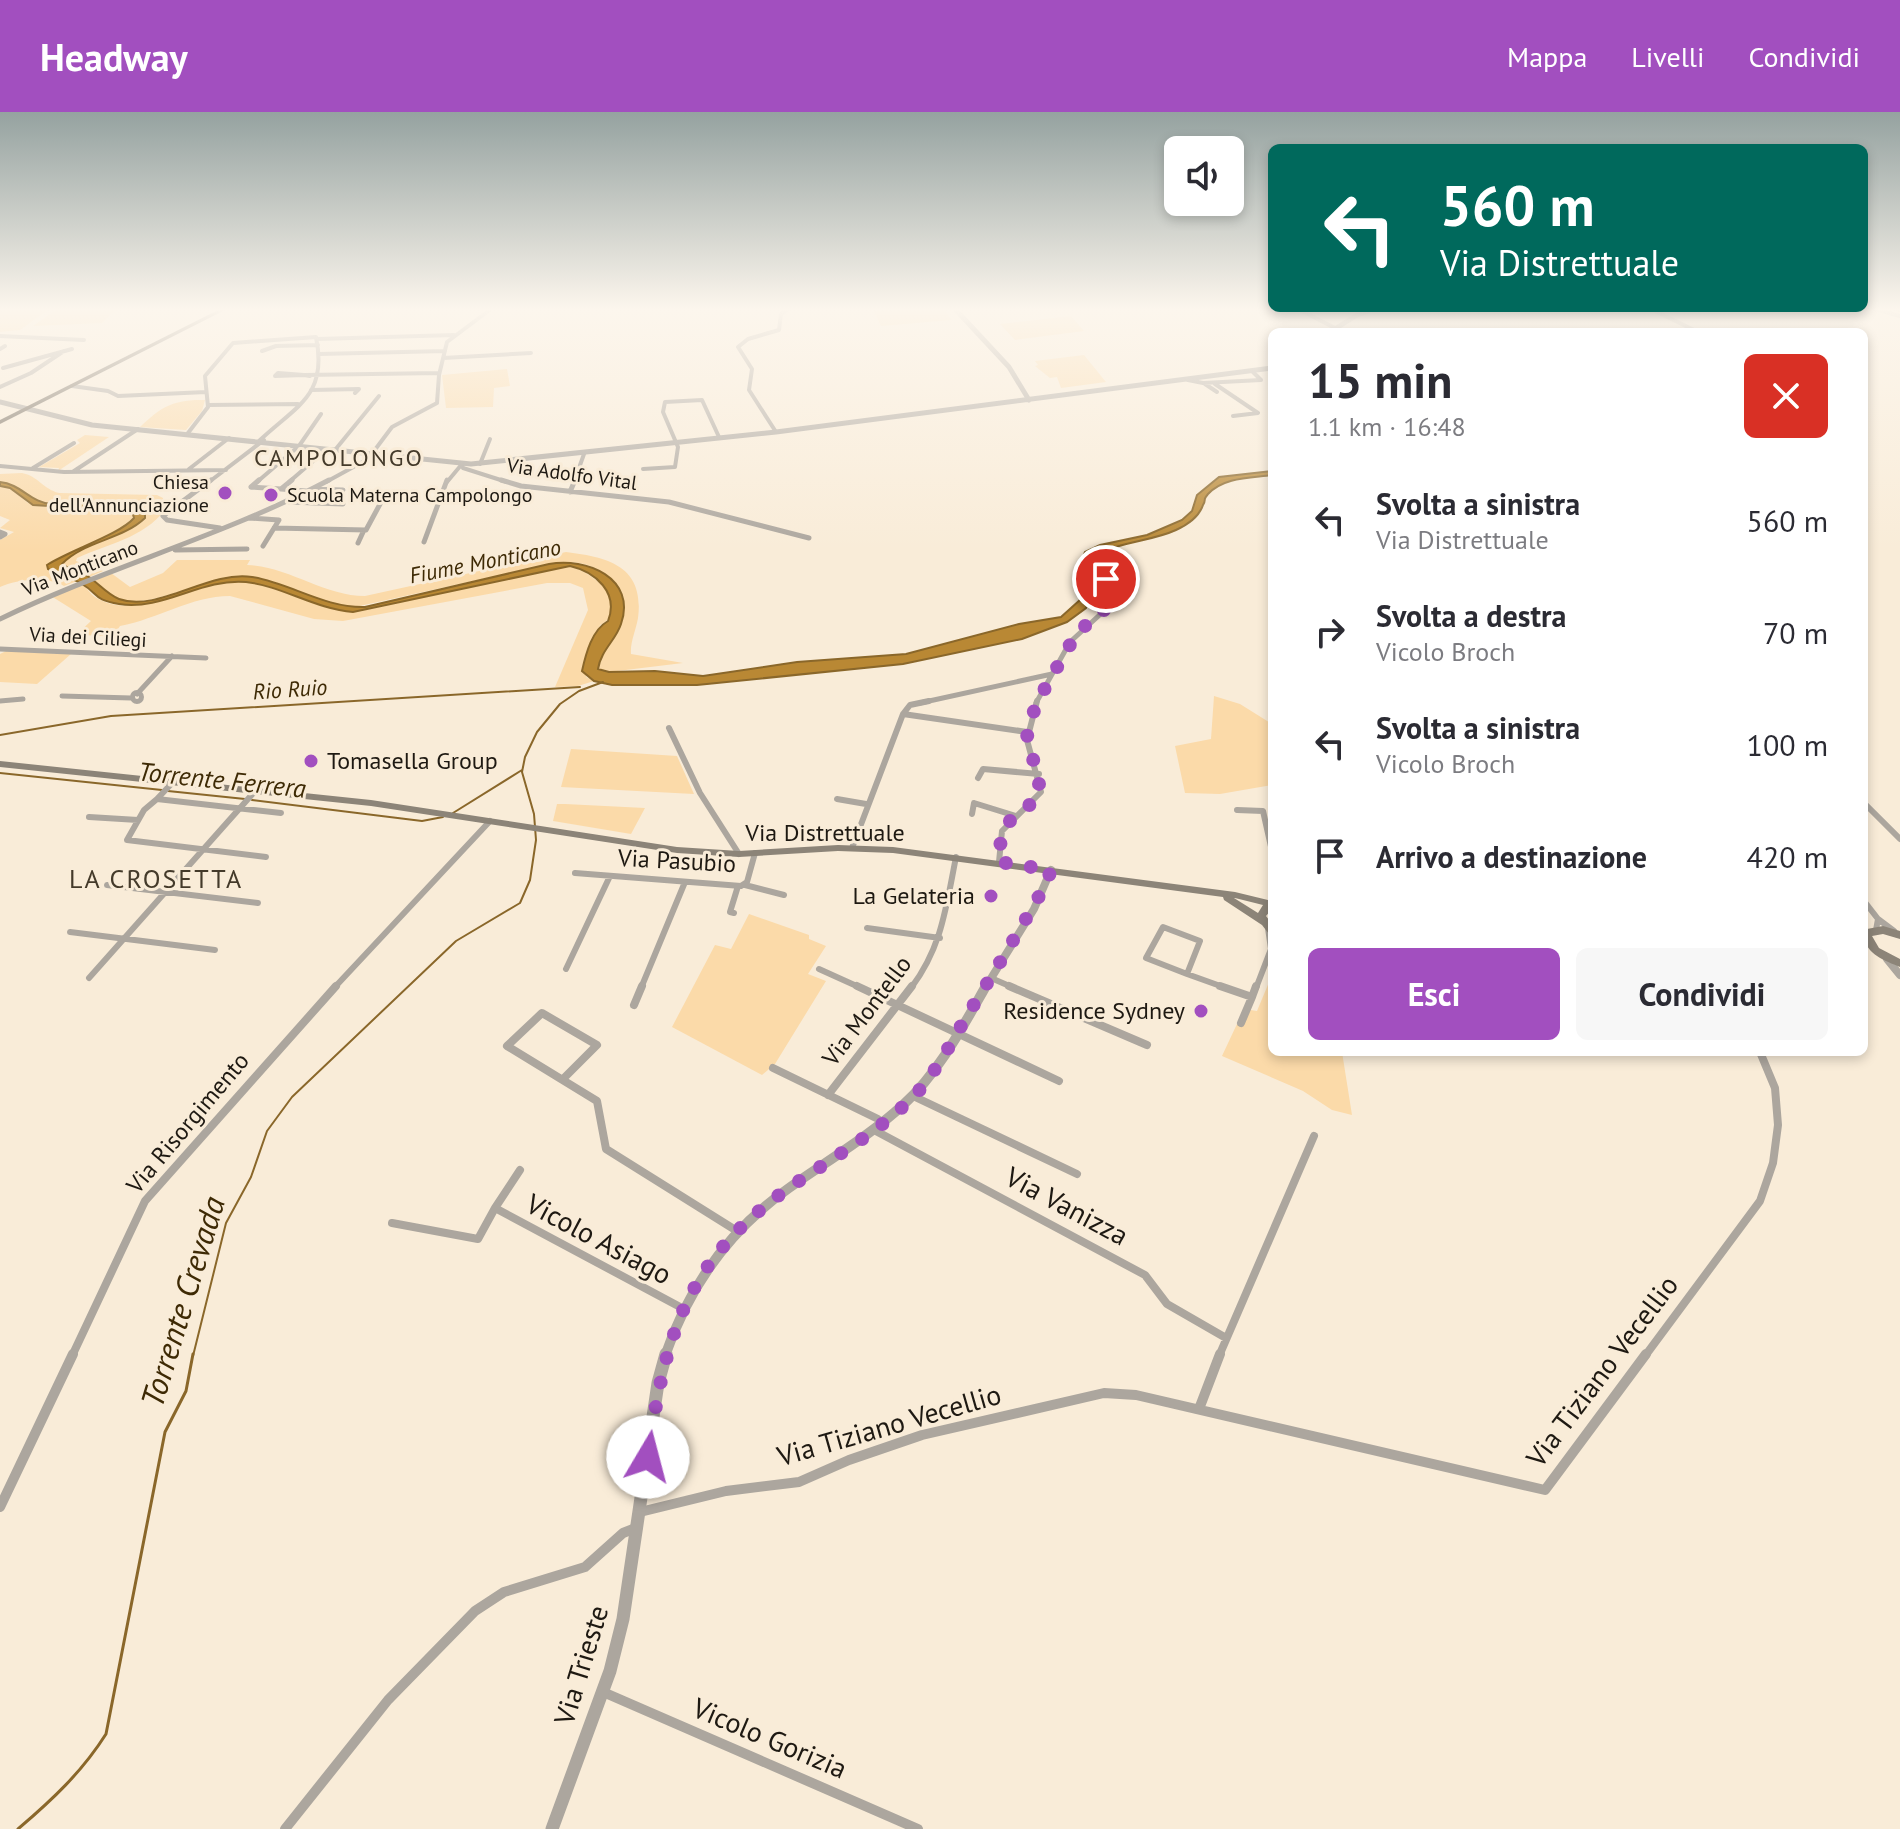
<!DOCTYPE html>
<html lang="it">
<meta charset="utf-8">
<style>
:root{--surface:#fff;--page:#f7f7f7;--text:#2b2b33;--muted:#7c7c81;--accent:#a24fbf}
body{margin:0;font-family:"PT Sans",sans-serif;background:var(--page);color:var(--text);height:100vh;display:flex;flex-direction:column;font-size:30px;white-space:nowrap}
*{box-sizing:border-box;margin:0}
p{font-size:26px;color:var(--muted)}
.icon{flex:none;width:44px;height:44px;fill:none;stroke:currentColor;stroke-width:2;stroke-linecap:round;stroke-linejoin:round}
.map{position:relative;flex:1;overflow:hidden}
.side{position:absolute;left:1268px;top:216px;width:600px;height:728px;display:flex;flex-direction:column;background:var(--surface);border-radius:12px;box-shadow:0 4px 12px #0003}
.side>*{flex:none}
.banner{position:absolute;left:1268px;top:32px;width:600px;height:168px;border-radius:12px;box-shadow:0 4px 12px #0003;background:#00695c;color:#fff;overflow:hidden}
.controls{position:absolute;left:1164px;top:24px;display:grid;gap:16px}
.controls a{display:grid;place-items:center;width:80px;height:80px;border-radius:12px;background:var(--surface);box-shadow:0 4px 12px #0003;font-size:40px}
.pin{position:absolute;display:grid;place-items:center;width:68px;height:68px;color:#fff;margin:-34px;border:4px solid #fff;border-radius:50%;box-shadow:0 2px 8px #0007}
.me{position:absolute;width:88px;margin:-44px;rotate:8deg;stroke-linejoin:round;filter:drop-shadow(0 0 6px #0008)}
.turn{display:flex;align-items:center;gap:28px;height:168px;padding:0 40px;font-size:36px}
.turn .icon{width:104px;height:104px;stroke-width:2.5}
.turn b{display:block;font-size:56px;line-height:68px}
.round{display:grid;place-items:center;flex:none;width:84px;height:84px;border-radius:12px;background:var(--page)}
.summary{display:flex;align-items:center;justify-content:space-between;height:136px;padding:0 40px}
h1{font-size:48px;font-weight:600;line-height:60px}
.cta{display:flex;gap:16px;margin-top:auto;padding:16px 40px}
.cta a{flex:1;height:92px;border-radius:12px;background:var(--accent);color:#fff;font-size:32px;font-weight:600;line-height:92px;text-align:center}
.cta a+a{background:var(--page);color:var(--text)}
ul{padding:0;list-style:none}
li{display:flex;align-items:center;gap:24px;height:112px;padding:0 40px}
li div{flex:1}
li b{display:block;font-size:30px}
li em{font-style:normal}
header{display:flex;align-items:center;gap:48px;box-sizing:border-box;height:112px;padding:0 40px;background:var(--accent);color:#fff}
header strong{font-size:38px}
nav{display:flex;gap:44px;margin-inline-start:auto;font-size:28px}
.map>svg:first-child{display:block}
</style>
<header>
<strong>Headway</strong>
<nav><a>Mappa</a><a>Livelli</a><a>Condividi</a></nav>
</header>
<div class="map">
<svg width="1900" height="1717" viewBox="0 0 1900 1717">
<rect width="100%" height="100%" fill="#f9ecd8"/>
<path fill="#fbdaa9" d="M0,197h49l-29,21 -20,2z
M116,197l-14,14 -69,3 23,-16z
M945,197l6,11 -70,6 -7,-15z
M1071,204l13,15 -69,9 -15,-16z
M1084,243l22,27 -45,6 -4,-11 -7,1 -15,-12 3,-1 -3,-4z
M507,257l3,17 -16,2 -1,19 -47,1 -4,-33z
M205,288l-3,11 -16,19 -46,-3c20,-19 32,-28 65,-27z
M85,323l24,2 -51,34 1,-3 -20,-1 41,-24 -3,-3z
M22,361c16,3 21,16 37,20l98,2 6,3 2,12c-22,28 -57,34 -88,48l-1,3 27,10 -14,6 -27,-13c22,-22 60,-24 83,-46l-9,-12 -10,-1c-24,-2 -59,4 -82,-2 -17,-4 -25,-19 -44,-21v-8z
M0,374l10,2 18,15 100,6 4,2 2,7c-15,17 -64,32 -87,47l30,16 -13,5c-16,-10 -47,-7 -64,1v-47l14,-8 -14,-4 10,-8 -10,-4z
M566,440c40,5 79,13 72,66 -2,12 -8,24 -7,36l52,9 -74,9 -11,-3 9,-24 14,-19 -1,-36c-19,-25 -41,-32 -71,-26l-194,43c-41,-2 -77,-33 -118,-30 -31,1 -94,34 -120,22 -8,-4 -17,-14 -24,-19l18,-7 19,14 33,-14 14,-13h73l-3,5c41,1 77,31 118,31z
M566,454c25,3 70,40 34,59l-14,52 8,4 -16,5 -23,1 33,-77 -5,-22 -13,-5h-23l-204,38 -29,-2 -84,-23c-39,0 -72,23 -110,30l-10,15 1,-5 -35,-1 15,-14 -40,-25 31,-12c5,3 8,10 13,13 42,27 100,-17 144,-15 39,2 75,27 114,30z
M6,539l65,3 -34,30 -37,-2v-28z
M1214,584l26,8 32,20v61l-52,9 -35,-1 -10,-47 36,-7z
M571,637l106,7 17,38 -133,-7z
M557,692h8l80,4 -14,26 -78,-13z
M749,802l60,21v4l17,7 -18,28 18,7 -51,83 -13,11 -90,-48 43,-82 16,4z
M1272,863v77h70l10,63 -20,-5 -29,-19 -81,-35 22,-47 13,2z"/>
<path fill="#b98834" stroke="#8a672a" stroke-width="2" d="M1272,359v4c-22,3 -48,2 -64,19 -6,7 -1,4 -5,11 -4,12 -16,20 -27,25 -26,12 -57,11 -82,27v33l-8,18 -19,14 -45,17 -119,25 -206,21h-85l-18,-4 -12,-10c4,-18 10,-41 26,-50 11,-28 -12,-49 -38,-55l-217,46c-38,-3 -71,-26 -107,-30 -45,-4 -83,29 -127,22 -26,-4 -20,-10 -37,-20 -10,-6 -23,-10 -34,-15l-1,-4c23,-15 72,-30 87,-47l-2,-7 -99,-6 -23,-17 -10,-2v-4c21,2 31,21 52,22 28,1 69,-10 93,8v6c-23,22 -61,23 -83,46 7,6 19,7 27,13 9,6 19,18 30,22 39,14 90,-29 133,-22 38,6 72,31 113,30l184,-43c37,-7 88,14 72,60 -5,16 -20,26 -23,45l11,3 46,-1 48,5 94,-14 109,-8 113,-30 42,-7 20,-18v-38l4,-9 15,-7 47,-10 35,-15 10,-9 5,-16 22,-18z"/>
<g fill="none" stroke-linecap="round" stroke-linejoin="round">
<path stroke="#8a672a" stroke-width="2" d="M0,623l111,-19 469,-29
M0,661l162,17
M168,679l77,8
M252,688l170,21 21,-4
M453,701l69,-43
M193,1244l33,-133 25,-46 16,-46 25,-34 164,-156 64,-38 10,-23 6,-40 -2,-26 -12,-42 3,-15 12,-25 23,-28 19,-13 24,-9"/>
<path stroke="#8a672a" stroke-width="3" d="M18,1717c34,-29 64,-57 88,-95l59,-302 21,-41 7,-37"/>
<path stroke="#aca69e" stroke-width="4" d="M1298,197l37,19
M1651,197l47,23
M1875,197l25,7
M0,224l84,4
M317,227l137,-4
M0,237l5,-3
M262,239l14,-5 42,-1
M319,242l126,-3
M443,246l88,-5
M3,256l69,-19
M278,261l26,2 -29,1z
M304,263l6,1
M304,263l135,-2
M1188,268l15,3 58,-3 -8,-8
M1205,272l12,8
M1215,272l43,29 -25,3
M72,274l36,5 10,5 88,-4
M0,275l31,-14 33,-22
M311,278l48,-1 -4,4
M208,293l90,-1
M776,320l-27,-42 3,-21 -14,-22 10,-8 31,-9 2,-16 8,-5
M188,321l20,-26 -3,-31 28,-33 83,-6c12,59 -19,68 -57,104
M335,338l44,-54
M480,352l10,-25
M0,354l64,6 162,-2
M33,356l41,-25
M189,357l40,-31
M643,357l32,-2 3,-20 -15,-35 2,-10 37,-2 17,37
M74,359l64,-42
M209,370l55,-42
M257,370l42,-36 22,-32
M289,370l38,-33
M326,370l42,-23 24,-32 45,-24 2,-28 8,-33 44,-33
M447,370l15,-18 1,4 44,14
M574,370l10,-28"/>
<path stroke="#aca69e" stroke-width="5" d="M211,368l-48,36 4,4 53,8
M501,368l20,6 148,16 140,36
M251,375l8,-7
M251,375l30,2 11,-9
M281,377l25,2
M313,377l30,1
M570,380l5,-12
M289,390l54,2
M249,406l30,2 -16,26
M274,416l92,2 20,-37
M0,420l5,2 -5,3
M424,430l23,-62
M358,431l6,-13
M175,438l72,-1
M0,507c107,-52 224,-83 329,-139
M0,537l206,9
M132.5 585a4.5 4.5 0 1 1 9 0a4.5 4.5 0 1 1-9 0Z
M137,582l35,-38
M62,584l69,2
M0,589l23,-2
M920,591l132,-29
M1036,591l34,-61 35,-32 1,-31"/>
<path stroke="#aca69e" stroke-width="6" d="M903,602l124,18
M669,616l31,65 39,61
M978,666l5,-9 56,5
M157,687l17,-18
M837,687l29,5
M1864,691l36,36
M1237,698l26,1 9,40
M972,702l2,-11 42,13
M89,705l49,3
M852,736l51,-134 7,-9 19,-4
M266,745l-139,-17 17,-30 13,-11 124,14
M999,750l3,-31 39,-39 -14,-52 10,-39
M575,761l166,13 6,-4 8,-29
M107,773l151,18
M745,773l39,10
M1864,789l14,18
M734,801l-4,-1 8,-26
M1163,815l37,14 -13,33 -41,-16z
M867,816l73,10
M1876,818l2,-11 16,12
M70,820l145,18
M566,857l44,-93
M819,857l42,19
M1187,862l39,14
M89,866l167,-188
M991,866l23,10
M334,876l156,-167
M641,876l44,-106
M911,876c31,-41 35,-81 45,-131
M1256,876l15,-39 -3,-21"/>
<path stroke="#aca69e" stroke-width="8" d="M857,874l202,95
M1009,874l138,59
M1220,874l32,11 4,-11
M634,893l8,-19
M1241,911l11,-26
M773,956l105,51
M563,967l34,-34 -55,-32 -35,33 90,55 9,48 131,82
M828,983l84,-109
M913,984l164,78
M874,1018l271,145 22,29 59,34
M520,1058l-25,38 187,100
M392,1111l86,16 17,-31
M72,1244l73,-155 191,-215
M1219,1244l95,-220
M1645,1244l115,-155 13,-38 5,-38 -3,-37 -15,-36"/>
<path stroke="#aca69e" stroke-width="10" d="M1199,1297l21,-55
M0,1395l73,-153
M640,1400l86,-21 73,-9 50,-22 73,-25 182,-42 32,2 409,95 101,-136
M603,1580l315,137
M285,1717l103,-129 87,-89 29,-19 81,-25 38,-34 15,-6"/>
<path stroke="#aca69e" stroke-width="5" d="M955,197l54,58 20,33
M1330,220l27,-17 18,-6
M0,290l92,23 379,39 305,-32 496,-64"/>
<path stroke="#aca69e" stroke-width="8" d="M1887,847l13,16
M985,876l49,-79 17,-39"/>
<path stroke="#aca69e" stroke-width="10" d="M665,1244c24,-70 64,-126 124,-168 38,-27 79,-51 114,-83 36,-33 59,-77 83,-119"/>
<path stroke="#aca69e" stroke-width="13" d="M552,1717l58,-158 13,-52 35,-236 8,-29"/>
<path fill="#8c8478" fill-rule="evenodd" d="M1892,197h8v3l-8,-2z
M0,649l371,39 306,47 62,4 99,-6 55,2 342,45 37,9v8l-6,7 6,8v11l-3,-1 -7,-9 -38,-25 -1,-3 -330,-44 -55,-2 -99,6 -62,-4 -306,-47 -371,-39zM1234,786h1l28,7 -5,8z
M1883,814l17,5v8l-17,-5 -11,2 7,12 21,11v8c-17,-7 -42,-16 -33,-38z"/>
<path fill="#756b5d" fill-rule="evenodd" d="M220,197h7l-227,115v-4z"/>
</g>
<linearGradient id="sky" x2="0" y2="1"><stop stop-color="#95a2a0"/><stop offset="0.45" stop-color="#fcf6ed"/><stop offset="1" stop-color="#fcf6ed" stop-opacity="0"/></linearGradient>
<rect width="1900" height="438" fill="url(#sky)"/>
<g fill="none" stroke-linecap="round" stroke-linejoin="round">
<path stroke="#a24fbf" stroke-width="14" stroke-dasharray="0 25.2" d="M648,1345c17,-123 38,-198 145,-272 41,-28 87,-54 122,-90 22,-24 37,-54 53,-81 27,-43 53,-86 78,-130l5,-14 -52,-8c2,-47 10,-36 40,-66v-22l-11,-27 -1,-15 10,-30 41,-71 25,-18 6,-19 -3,-15"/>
</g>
<g fill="#a24fbf" stroke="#f9ecd8" stroke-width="3">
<circle cx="225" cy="381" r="8"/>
<circle cx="271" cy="383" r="8"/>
<circle cx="311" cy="649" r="8"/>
<circle cx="991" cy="784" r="8"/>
<circle cx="1201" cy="899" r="8"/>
</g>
<g text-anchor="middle" stroke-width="6" stroke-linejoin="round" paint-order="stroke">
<g font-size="20" fill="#1e1912" stroke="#f9ecd8">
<text transform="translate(572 362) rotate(8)" y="7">Via Adolfo Vital</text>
<text transform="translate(80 456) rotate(-21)" y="7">Via Monticano</text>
<text transform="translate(88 525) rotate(3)" y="7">Via dei Ciliegi</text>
</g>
<g font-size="20" fill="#1e1912" stroke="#f9ecd8" text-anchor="end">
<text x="209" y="377">Chiesa<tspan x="209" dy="23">dell'Annunciazione</tspan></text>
<text x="287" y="390" text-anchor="start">Scuola Materna Campolongo</text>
</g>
<g font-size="22" font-style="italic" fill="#3e2a05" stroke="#f9ecd8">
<text transform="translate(485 449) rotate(-11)" y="8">Fiume Monticano</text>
<text transform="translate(290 577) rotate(-4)" y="8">Rio Ruio</text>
</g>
<g font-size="24" letter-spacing="2" fill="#443a2a" stroke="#f9ecd8">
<text x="339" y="354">CAMPOLONGO</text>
</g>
<g font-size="24" fill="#1e1912" stroke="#f9ecd8" text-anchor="end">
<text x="327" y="657" text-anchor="start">Tomasella Group</text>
<text x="975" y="792">La Gelateria</text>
<text x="1185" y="907">Residence Sydney</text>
</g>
<g font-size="24" fill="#1e1912" stroke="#f9ecd8">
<text x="825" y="729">Via Distrettuale</text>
<text transform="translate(677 749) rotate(3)" y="8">Via Pasubio</text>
<text transform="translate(867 899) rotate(-53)" y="8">Via Montello</text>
<text transform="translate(188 1011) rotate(-50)" y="8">Via Risorgimento</text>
</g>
<g font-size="26" font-style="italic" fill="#3e2a05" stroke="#f9ecd8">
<text transform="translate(222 668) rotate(6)" y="9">Torrente Ferrera</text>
</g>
<g font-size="26" letter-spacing="2" fill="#443a2a" stroke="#f9ecd8">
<text x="156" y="776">LA CROSETTA</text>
</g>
<g font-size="28" fill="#1e1912" stroke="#f9ecd8">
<text transform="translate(1067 1094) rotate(28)" y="10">Via Vanizza</text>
<text transform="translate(599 1127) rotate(28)" y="10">Vicolo Asiago</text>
<text transform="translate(1602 1259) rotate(-53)" y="10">Via Tiziano Vecellio</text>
<text transform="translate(889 1313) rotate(-16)" y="10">Via Tiziano Vecellio</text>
<text transform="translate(581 1553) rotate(-73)" y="10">Via Trieste</text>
<text transform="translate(770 1626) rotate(23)" y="10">Vicolo Gorizia</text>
</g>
<g font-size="32" font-style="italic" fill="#3e2a05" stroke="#f9ecd8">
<text transform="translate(183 1190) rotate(-73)" y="11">Torrente Crevada</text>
</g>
</g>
</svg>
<div class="controls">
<a><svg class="icon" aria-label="sound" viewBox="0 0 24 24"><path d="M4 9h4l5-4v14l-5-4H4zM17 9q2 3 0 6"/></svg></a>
</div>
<div class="pin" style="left:1106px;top:467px;background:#d93025"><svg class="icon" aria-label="arrive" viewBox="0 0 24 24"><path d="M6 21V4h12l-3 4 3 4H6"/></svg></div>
<svg class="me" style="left:648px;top:1345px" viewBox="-20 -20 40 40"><circle r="19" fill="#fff"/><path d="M0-13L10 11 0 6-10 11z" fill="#a24fbf"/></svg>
<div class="banner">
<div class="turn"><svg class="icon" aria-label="left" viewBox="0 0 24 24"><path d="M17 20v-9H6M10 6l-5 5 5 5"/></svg><div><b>560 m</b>Via Distrettuale</div></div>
</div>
<section class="side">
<div class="summary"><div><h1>15 min</h1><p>1.1 km · 16:48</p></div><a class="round" style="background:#d93025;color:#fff"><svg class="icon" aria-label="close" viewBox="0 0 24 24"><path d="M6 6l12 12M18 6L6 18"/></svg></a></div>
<ul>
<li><svg class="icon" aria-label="left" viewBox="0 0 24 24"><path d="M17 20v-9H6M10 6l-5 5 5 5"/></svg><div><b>Svolta a sinistra</b><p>Via Distrettuale</p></div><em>560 m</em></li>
<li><svg class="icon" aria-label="right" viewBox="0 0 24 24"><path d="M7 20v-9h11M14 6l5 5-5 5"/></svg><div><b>Svolta a destra</b><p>Vicolo Broch</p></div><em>70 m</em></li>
<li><svg class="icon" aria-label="left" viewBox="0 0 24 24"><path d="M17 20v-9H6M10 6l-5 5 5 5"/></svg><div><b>Svolta a sinistra</b><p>Vicolo Broch</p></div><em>100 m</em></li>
<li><svg class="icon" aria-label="arrive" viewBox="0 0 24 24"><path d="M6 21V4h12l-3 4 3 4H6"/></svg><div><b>Arrivo a destinazione</b></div><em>420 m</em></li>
</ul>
<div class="cta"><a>Esci</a><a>Condividi</a></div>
</section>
</div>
